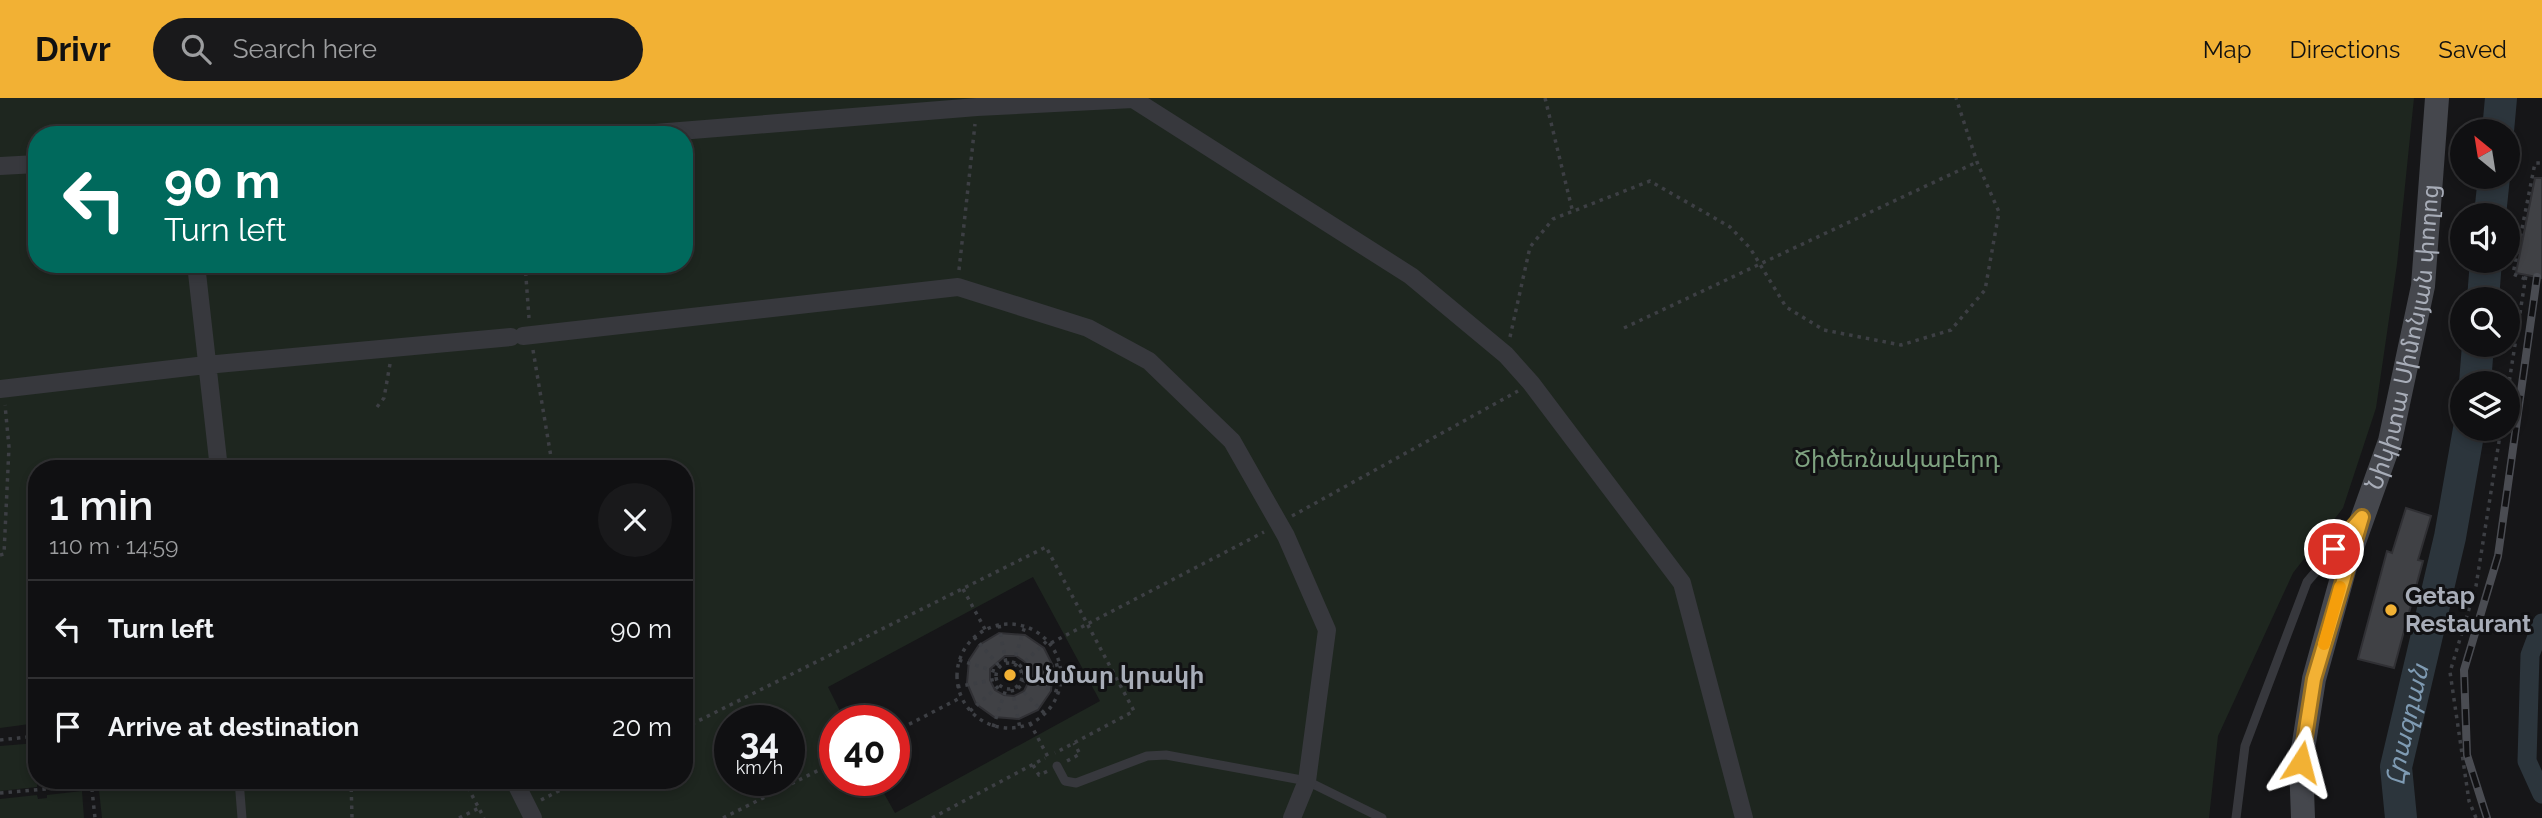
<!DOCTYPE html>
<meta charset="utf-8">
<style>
:root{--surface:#101012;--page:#19191b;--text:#f1f3f6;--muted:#9c9d9f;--line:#303032;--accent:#f2b134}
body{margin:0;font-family:Raleway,"Noto Sans Armenian",sans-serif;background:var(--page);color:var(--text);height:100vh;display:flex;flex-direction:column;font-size:26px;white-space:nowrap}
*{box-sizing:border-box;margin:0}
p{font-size:23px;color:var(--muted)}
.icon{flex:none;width:38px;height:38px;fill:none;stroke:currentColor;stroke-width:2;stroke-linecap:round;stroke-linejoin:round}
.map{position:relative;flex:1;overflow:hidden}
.details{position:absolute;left:28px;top:362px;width:665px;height:329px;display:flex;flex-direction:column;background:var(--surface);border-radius:28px;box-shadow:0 4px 10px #0003,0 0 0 2px var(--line)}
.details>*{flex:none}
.banner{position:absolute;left:28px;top:28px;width:665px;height:147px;border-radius:28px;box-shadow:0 4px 10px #0003,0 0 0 2px var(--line);background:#00695c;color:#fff;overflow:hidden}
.needle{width:46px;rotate:330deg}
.tools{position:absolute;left:2450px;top:21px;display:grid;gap:14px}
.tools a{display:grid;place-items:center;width:70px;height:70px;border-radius:50%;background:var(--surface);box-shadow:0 4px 10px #0003,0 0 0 2px var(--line);font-size:35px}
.speed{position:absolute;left:714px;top:607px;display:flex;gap:14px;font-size:35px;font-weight:700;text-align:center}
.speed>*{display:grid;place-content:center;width:91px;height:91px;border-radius:50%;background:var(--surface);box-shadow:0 4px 10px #0003,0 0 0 2px var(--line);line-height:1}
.speed small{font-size:18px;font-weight:400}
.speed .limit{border:10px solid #d22;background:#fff;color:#111}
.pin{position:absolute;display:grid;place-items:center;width:60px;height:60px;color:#fff;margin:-30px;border:4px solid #fff;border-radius:50%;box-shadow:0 2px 7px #0007}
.me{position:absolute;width:77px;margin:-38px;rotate:9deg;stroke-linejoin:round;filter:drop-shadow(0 0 5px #0008)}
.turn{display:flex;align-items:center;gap:24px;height:147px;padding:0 21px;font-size:32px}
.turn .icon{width:91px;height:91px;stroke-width:2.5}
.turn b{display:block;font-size:49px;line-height:60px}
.round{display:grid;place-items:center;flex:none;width:74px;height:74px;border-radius:37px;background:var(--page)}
.summary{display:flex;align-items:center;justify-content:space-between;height:119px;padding:0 21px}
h1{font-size:42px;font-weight:600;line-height:52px}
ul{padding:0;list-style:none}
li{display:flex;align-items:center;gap:21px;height:98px;padding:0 21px;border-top:2px solid var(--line)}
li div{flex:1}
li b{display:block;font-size:26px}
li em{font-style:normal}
header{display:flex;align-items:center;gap:42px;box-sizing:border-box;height:98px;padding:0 35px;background:var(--accent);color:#111}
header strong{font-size:33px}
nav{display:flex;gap:38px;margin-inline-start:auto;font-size:24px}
.search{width:490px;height:63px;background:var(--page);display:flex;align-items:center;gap:18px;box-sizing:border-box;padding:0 24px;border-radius:38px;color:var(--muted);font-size:26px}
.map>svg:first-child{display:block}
</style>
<header>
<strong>Drivr</strong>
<div class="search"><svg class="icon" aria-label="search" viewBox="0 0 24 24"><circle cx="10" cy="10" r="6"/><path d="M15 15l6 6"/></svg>Search here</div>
<nav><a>Map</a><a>Directions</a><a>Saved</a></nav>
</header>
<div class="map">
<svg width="2542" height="720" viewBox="0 0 2542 720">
<rect width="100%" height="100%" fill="#161618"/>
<path fill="#1e261f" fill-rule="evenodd" d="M0,0h2414l-17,166 -21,144 -33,100 -50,65 -75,163 -9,82h-2107l-4,-37 586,-1v-311h-647v254l-37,5zM37,37h647v129h-647zM1033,479l67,124 -205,112 -18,-32 -42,-1v-59h10l-17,-34zM730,623h59v59h-59z
M37,645v37l43,3 -35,3 -1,-3h-7v4l-37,4v-45z
M82,693l2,27h-84v-19l37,-4 1,4 9,-1v-3z"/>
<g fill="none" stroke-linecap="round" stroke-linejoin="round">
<path stroke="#2c353c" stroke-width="19" d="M2542,525l-12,32 -3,106 15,33"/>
<g stroke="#2c353c" stroke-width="32">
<path d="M2498,33l3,-33"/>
<path d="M2490,117l4,-38"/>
<path d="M2483,201l3,-38"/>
<path d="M2475,285l3,-38"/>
<path id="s1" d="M2401,720l-5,-51 54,-230 19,-108"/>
</g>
</g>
<path fill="#404145" stroke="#303034" stroke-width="2" fill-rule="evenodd" d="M2535,80h7v100l-26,-5z
M2406,410l25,8 -13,44 5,1 -29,107 -36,-9 29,-108 5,2z
M999,535l26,2 19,13 9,18 -2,25 -13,19 -19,9 -25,-2 -18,-13 -9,-21 2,-23 10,-15zM1005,558h11l9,6 5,9 -1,10 -5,10 -10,5 -10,-1 -9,-5 -5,-10v-11z"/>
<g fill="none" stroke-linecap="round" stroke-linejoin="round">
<path stroke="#3d3f44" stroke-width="3.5" stroke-dasharray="3.5 5" stroke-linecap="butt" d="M1545,0l27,111
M525,166l4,54
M959,172l16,-146
M2525,181l-12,-5 22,-111h7
M1624,230l353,-166
M1510,239l20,-90 23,-28 97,-38 80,46 20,21 36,59 38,23 77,15 50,-15 34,-40 14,-78 -22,-50 -21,-64
M533,252l20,119
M2508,291l18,-114
M377,309l7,-9 6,-34
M1292,418l226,-125
M0,457l4,-1 5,-107 -4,-42
M963,491l23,42
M957 578a52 52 0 1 1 104 0a52 52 0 1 1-104 0Z
M999,527l7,38
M974,539l26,30
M1051,545l213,-111
M959,562l38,12
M996 578a13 13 0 1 1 26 0a13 13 0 1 1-26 0Z
M1013,566l12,-38
M1019,569l29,-27
M1022,575l39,-9
M1022,582l38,12
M1018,588l28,29
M957,589l40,-8
M1012,591l8,39
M970,613l30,-26
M1030,625l18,34
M993,629l13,-38
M684,630l362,-181 88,164 -79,42
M894,634l68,-35
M0,642l37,-4
M1067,663l13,-7 -6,-11
M1033,667l6,10 9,-4
M91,682l4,38
M351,682l1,38
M464,682l20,38
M0,695l92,-8
M541,702l39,-20
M459,720l20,-10
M723,720l112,-56
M932,720l113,-60
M2476,720l-7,-17 -19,-129 26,-86 25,-157"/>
<path stroke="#37383d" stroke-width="9" d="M1057,668l8,15 11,2 71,-27 19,-1 141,26 75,37
M239,682l3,38
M2236,720l9,-72 62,-164 40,-47"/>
<path stroke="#37383d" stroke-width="18" d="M630,37l347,-28 156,-8 278,177 95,79 25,28 151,200 62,235
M0,68l37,-2
M196,166l23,205
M523,238l435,-49 130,41 61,33 83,80 54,95 41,94 -20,151 -15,37
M0,291l206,-24 305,-28
M514,682l19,38"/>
<path stroke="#45474d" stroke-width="24" id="s2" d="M2303,720l-2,-56 13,-83 31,-112 45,-126 33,-155 14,-188"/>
<g stroke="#4a4c52" stroke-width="8">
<path id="rail" d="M2487,720l-20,-63 -3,-85 34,-114 39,-279"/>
</g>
<use href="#rail" stroke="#111113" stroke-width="5" stroke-dasharray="16" stroke-linecap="butt"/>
</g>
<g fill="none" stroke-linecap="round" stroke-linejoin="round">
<g stroke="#9d7322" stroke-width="18">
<path id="route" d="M2301,664l13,-83 48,-162 -28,32"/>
</g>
<use href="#route" stroke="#f2b134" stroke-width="12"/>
<path stroke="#f59e0b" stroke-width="12" d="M2324,546l16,-57"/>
</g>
<g fill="#f2b134" stroke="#111113" stroke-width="2.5">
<circle cx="2391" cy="512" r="7"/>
<circle cx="1010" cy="577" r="7"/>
</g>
<g text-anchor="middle" stroke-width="6" stroke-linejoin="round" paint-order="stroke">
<g font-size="24" fill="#a8adb8" stroke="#111113">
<text dy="8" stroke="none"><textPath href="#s2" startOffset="495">Նիկիտա Սիմոնյան փողոց</textPath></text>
</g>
<g font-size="24" fill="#7fa381" stroke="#111113">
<text x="1897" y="369">Ծիծեռնակաբերդ</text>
</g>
<g font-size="24" font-weight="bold" fill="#a8adb8" stroke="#111113" text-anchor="start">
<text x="2405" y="506">Getap<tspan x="2405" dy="28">Restaurant</tspan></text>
<text x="1024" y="585">Անմար կրակի</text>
</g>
<g font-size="26" font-style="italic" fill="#7f9bb3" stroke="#111113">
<text dy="9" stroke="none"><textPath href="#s1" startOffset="94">Հրազդան</textPath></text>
</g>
</g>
</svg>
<div class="tools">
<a><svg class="needle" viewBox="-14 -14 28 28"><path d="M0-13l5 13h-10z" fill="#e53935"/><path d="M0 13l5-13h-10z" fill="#9c9d9f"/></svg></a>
<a><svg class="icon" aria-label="sound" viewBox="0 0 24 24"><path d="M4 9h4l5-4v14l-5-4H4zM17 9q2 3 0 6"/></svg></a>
<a><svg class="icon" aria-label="search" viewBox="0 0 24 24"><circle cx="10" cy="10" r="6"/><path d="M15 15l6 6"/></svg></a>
<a><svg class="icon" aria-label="layers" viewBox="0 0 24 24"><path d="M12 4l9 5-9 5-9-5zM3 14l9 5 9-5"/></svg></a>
</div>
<div class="speed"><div>34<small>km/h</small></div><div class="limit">40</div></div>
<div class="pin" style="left:2334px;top:451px;background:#d93025"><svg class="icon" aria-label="arrive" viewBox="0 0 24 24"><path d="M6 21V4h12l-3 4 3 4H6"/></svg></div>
<svg class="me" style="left:2301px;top:664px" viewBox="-20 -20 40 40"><path d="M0-17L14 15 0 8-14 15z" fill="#f2b134" stroke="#fff" stroke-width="4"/></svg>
<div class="banner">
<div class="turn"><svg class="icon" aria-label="left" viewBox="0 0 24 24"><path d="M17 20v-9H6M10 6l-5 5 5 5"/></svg><div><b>90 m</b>Turn left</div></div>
</div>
<section class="details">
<div class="summary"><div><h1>1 min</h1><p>110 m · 14:59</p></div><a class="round"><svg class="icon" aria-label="close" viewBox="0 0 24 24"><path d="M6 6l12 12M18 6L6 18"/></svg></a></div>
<ul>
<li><svg class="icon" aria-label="left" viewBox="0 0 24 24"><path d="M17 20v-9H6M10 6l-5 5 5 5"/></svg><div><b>Turn left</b></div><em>90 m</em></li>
<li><svg class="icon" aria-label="arrive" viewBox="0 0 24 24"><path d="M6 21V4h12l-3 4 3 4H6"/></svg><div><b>Arrive at destination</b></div><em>20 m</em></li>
</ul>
</section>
</div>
